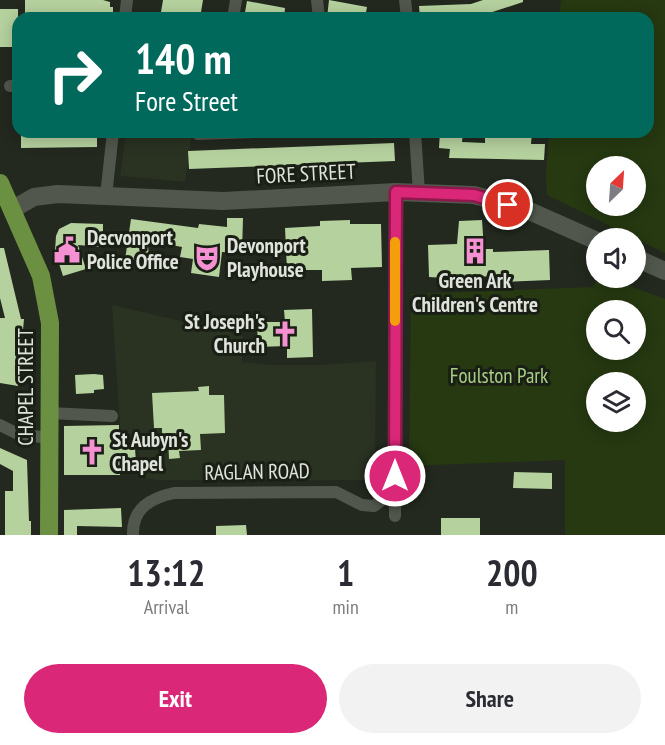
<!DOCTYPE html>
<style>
:root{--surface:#fff;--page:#f2f2f3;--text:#2b2b33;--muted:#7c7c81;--accent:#db2777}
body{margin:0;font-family:"PT Sans Narrow",sans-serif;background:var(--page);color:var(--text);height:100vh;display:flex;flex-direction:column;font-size:22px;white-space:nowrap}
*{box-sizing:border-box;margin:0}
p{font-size:20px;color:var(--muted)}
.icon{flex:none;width:33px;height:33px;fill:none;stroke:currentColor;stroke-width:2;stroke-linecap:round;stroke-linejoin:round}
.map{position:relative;height:535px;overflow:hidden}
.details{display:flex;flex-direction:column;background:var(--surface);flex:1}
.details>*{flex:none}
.hud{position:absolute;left:12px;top:12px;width:642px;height:126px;border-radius:18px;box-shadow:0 3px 15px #0003;background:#00695c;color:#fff;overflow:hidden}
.needle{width:39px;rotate:25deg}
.tools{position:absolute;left:586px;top:156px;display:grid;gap:12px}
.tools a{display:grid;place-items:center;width:60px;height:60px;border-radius:50%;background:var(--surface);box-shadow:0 3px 15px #0003;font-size:30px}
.pin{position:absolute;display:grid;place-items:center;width:51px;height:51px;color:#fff;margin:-26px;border:3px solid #fff;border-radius:50%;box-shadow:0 2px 6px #0007}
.me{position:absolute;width:66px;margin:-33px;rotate:0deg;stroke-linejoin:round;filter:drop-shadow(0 0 4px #0008)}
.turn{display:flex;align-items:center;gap:21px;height:126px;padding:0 24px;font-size:27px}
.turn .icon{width:78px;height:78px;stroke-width:2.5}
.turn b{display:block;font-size:42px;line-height:51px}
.eta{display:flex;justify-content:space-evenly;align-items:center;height:102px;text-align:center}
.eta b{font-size:36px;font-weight:700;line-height:42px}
.cta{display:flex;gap:12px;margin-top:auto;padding:12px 24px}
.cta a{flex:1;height:69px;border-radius:36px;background:var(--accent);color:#fff;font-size:24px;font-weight:700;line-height:69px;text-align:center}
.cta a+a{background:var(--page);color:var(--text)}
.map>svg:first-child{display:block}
</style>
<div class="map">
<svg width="665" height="535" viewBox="0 0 665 535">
<rect width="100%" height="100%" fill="#23291f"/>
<path fill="#2a3222" d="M126,132h66l-7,50 -65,-6z
M112,305l131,30 -1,27 32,3h45l57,-4 -1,119h-220l-14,-4 -3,-33 -17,-2z"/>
<path fill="#263911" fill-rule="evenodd" d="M561,0h104v253l-118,-58 -1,-20 3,-43h99v-114h-89zM597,166h39v40h-39z
M597,278h11l57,21v236h-100v-75l-156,6 2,-172 182,-7zM597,310h39v40h-39zM597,382h39v40h-39z"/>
<path fill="#b5d19e" d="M25,0h78l7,2v5h3v11h-69v-5h-19z
M163,0h40l-3,18 -39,-6z
M329,0l38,7 -2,11h-38z
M483,0h40v2l-49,16h-54l-1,-12 52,-2z
M247,1l38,7 -1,10h-40z
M0,9h18v38h-18z
M21,132h76v15l-76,1z
M440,132h23l-1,10 23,1v-11h47l-1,12h14l-1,16 -95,-2 1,-9 -11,-1z
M394,143l1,18 -206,8 -1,-18z
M227,218h16l-1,35 -20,-1 -3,25 -28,-4 2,-14 -13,-2 2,-10 -27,-5 -1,4 -6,-2 1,17 -24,-1 6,-41 67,9 1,-4 28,3z
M350,220v4h31l1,43 -31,1 1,12 -30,1v-11h-35l-2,-42 35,-2v-5z
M482,220l2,29h9v3l56,-2 1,30 -46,2v-6l-42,1v2l-33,-2 -1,-32 29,-1 2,-23z
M71,223l32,1v23l-25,-2 8,24 -23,7 -8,-25 1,-15 3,-7z
M0,248h4l17,71h3l-6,67 -18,-3v-65h5l-5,-20z
M312,309l1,48 -26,1v-12l-29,1 -1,-25h28l-1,-12z
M94,374l9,1 1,14 -10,1v3l-18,1 -1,-19z
M209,386v9h15l1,38 -25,1 1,16 -22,1 1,7 -11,1 -1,-24 -6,1v-8h-8l-2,-35 47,-2 -1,-4z
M119,425v23h16l1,15h-16v12h-56v-49z
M0,448l27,12 2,61h2v14h-26v-44h8v-20l-13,-7z
M514,472l38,1v16l-39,-1z
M121,508l1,19 -45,-1v9h-13v-25z
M441,518h39v17h-39z
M246,525l1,10h-31v-9z"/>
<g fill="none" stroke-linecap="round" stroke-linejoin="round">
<path stroke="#51574c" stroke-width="12" d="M317,0l2,18
M405,0l2,18
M125,18l2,-18
M233,18l3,-18
M10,86h8
M415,132l4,61
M198,134l56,-2
M106,196l7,-64
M49,413l63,3
M0,425l18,9 31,4
M395,516l1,-324
M133,535c-1,-27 18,-37 41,-42l162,-1 26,13 12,1 12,-9 9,-11"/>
<path stroke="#51574c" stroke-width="18" d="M13,209l21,-12 24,-3 165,7 173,-9 78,3 51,14 72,32
M636,258l29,13"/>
<path stroke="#6b9041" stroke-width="18" d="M0,183l41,93 9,47 -1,212"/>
</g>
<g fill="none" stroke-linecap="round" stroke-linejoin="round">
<g stroke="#8e194d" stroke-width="15">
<path id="route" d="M395,476l1,-284 78,3 34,10"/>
</g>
<use href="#route" stroke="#db2777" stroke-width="10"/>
<path stroke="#f59e0b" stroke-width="10" d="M395,321v-79"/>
</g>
<defs>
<g id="civic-bare" transform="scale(2.07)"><path d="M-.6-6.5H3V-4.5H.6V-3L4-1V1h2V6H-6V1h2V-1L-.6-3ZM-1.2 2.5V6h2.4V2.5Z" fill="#f591d3" stroke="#1a1f15" stroke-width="2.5" paint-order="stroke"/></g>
<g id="building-bare" transform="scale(2.07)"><path d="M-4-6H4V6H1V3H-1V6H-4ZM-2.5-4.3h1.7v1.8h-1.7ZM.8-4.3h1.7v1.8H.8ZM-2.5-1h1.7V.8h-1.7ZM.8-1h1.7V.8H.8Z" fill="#f591d3" stroke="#1a1f15" stroke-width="2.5" paint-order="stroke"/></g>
<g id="theatre-bare" transform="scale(2.07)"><path d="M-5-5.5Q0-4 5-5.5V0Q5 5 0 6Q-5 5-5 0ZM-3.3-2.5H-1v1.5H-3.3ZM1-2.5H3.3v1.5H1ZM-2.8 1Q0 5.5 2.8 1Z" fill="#f591d3" stroke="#1a1f15" stroke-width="2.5" paint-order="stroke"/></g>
<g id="church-bare" transform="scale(2.07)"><path d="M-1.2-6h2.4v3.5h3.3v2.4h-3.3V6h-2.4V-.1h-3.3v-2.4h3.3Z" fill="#f591d3" stroke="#1a1f15" stroke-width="2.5" paint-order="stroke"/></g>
</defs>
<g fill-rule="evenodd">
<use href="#civic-bare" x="67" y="250"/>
<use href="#building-bare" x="475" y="251"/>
<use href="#theatre-bare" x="207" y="258"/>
<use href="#church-bare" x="285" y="334"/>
<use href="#church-bare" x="92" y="452"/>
</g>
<g text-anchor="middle" stroke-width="6" stroke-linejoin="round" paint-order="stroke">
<g font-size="21" fill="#dfe3dc" stroke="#1a1f15">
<text transform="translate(306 174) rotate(-3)" y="7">FORE STREET</text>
<text transform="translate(26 387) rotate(-90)" y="7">CHAPEL STREET</text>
<text transform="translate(257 472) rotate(-1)" y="7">RAGLAN ROAD</text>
</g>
<g font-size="21" font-weight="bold" fill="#dfe3dc" stroke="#1a1f15" text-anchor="start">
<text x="87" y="245">Decvonport<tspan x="87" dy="24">Police Office</tspan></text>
<text x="227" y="253">Devonport<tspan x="227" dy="24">Playhouse</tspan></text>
<text x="475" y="288" text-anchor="middle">Green Ark<tspan x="475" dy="24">Children's Centre</tspan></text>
<text x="265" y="329" text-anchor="end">St Joseph's<tspan x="265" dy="24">Church</tspan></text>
<text x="112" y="447">St Aubyn's<tspan x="112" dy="24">Chapel</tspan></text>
</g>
<g font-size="21" fill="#a8ce85" stroke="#1a1f15">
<text x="499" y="383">Foulston Park</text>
</g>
</g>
</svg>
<div class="tools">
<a><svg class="needle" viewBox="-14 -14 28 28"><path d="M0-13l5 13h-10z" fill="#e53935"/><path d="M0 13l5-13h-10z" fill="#7c7c81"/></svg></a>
<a><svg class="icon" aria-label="sound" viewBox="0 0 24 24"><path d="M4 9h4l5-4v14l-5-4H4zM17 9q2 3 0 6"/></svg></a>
<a><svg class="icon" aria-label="search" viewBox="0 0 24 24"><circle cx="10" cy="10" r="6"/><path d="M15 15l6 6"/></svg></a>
<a><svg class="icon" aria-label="layers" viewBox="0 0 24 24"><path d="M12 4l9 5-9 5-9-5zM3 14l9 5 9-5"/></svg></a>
</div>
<div class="pin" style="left:508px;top:205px;background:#d93025"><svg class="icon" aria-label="arrive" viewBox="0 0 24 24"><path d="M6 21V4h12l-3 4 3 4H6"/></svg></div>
<svg class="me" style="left:395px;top:476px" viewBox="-20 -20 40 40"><circle r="17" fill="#db2777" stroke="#fff" stroke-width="3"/><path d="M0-11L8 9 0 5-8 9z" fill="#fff"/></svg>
<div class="hud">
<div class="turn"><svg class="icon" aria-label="right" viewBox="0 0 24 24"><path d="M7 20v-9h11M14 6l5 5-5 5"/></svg><div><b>140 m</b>Fore Street</div></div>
</div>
</div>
<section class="details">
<div class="eta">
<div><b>13:12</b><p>Arrival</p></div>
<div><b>1</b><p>min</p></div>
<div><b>200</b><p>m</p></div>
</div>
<div class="cta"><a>Exit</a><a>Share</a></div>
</section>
